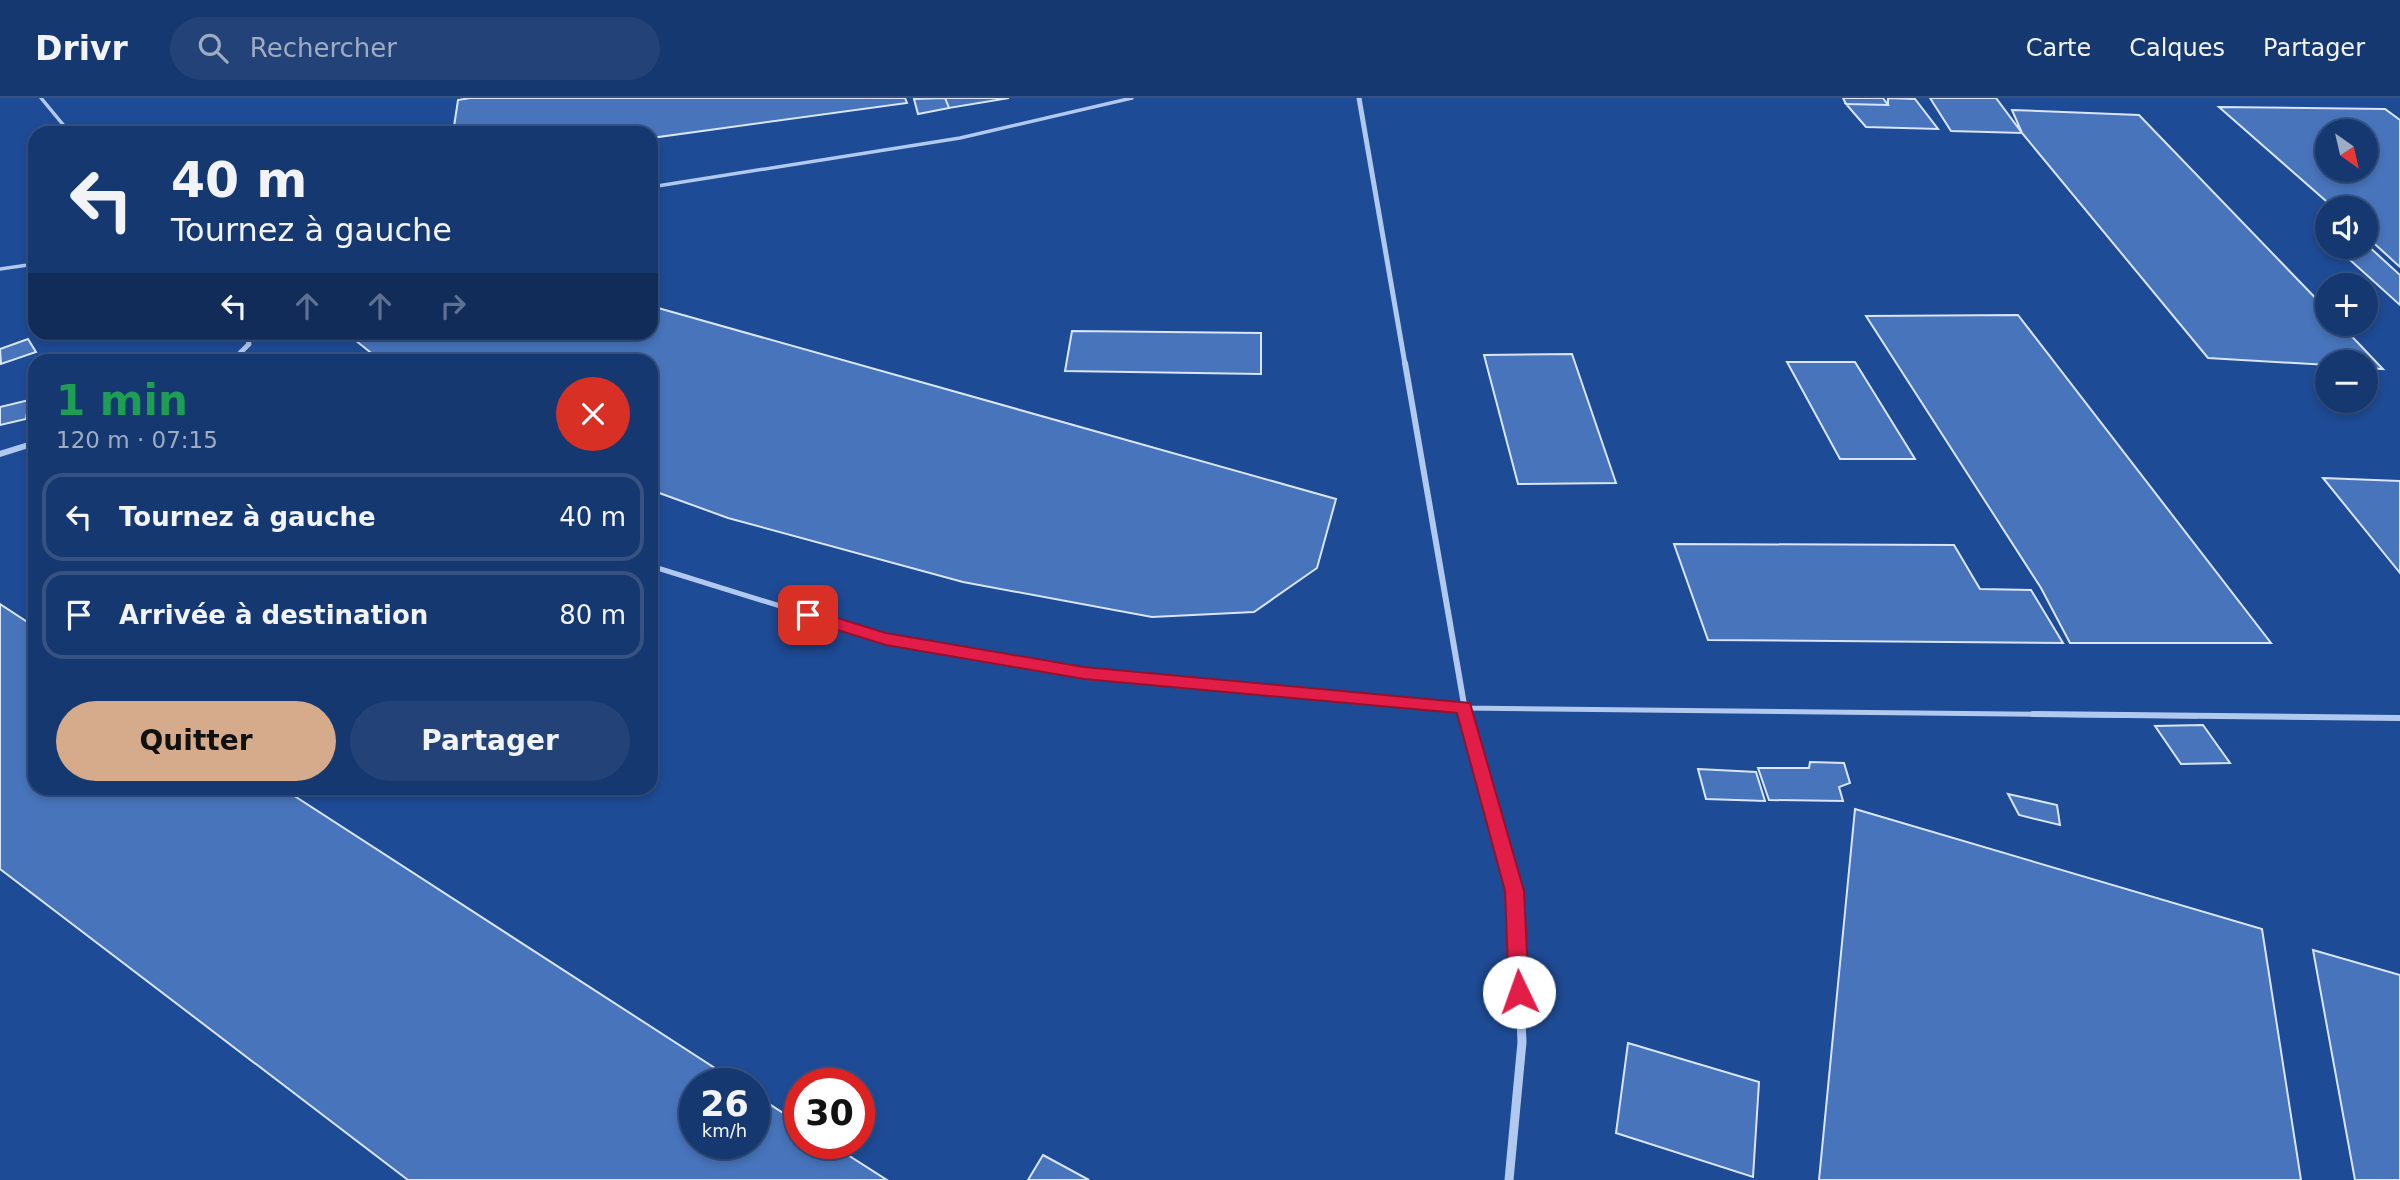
<!DOCTYPE html>
<html lang="fr">
<meta charset="utf-8">
<style>
:root{--surface:#163870;--page:#234378;--text:#f1f3f6;--muted:#9eacc3;--line:#355283;--accent:#d6ab8b}
body{margin:0;font-family:"DejaVu Sans",sans-serif;background:var(--page);color:var(--text);height:100vh;display:flex;flex-direction:column;font-size:26px;white-space:nowrap}
*{box-sizing:border-box;margin:0}
p{font-size:23px;color:var(--muted)}
.icon{flex:none;width:38px;height:38px;fill:none;stroke:currentColor;stroke-width:2;stroke-linecap:round;stroke-linejoin:round}
.map{position:relative;flex:1;overflow:hidden}
.side{position:absolute;left:28px;top:256px;width:630px;height:441px;display:flex;flex-direction:column;background:var(--surface);border-radius:21px;box-shadow:0 4px 10px #0003,0 0 0 2px var(--line)}
.side>*{flex:none}
.guide{position:absolute;left:28px;top:28px;width:630px;height:214px;border-radius:21px;box-shadow:0 4px 10px #0003,0 0 0 2px var(--line);background:#163870;color:var(--text);overflow:hidden}
.needle{width:46px;rotate:146deg}
.tools{position:absolute;left:2315px;top:21px;display:grid;gap:14px}
.tools a{display:grid;place-items:center;width:63px;height:63px;border-radius:50%;background:var(--surface);box-shadow:0 4px 10px #0003,0 0 0 2px var(--line);font-size:35px}
.speed{position:absolute;left:679px;top:970px;display:flex;gap:14px;font-size:35px;font-weight:700;text-align:center}
.speed>*{display:grid;place-content:center;width:91px;height:91px;border-radius:50%;background:var(--surface);box-shadow:0 4px 10px #0003,0 0 0 2px var(--line);line-height:1}
.speed small{font-size:18px;font-weight:400}
.speed .limit{border:10px solid #d22;background:#fff;color:#111}
.pin{position:absolute;display:grid;place-items:center;width:60px;height:60px;color:#fff;margin:-30px;border-radius:14px;box-shadow:0 4px 10px #0006}
.me{position:absolute;width:77px;margin:-38px;rotate:357deg;stroke-linejoin:round;filter:drop-shadow(0 0 5px #0008)}
.turn{display:flex;align-items:center;gap:24px;height:147px;padding:0 28px;font-size:32px}
.turn .icon{width:91px;height:91px;stroke-width:2.5}
.turn b{display:block;font-size:49px;line-height:60px}
.lanes{display:flex;align-items:center;height:66px;padding:0 28px;background:#0003;justify-content:center;gap:35px;direction:ltr}
.lanes .off{opacity:.35}
.round{display:grid;place-items:center;flex:none;width:74px;height:74px;border-radius:37px;background:var(--page)}
.overview{display:flex;align-items:center;justify-content:space-between;height:119px;padding:0 28px}
h1{font-size:42px;font-weight:700;line-height:52px;color:#1e9e55}
.action{display:flex;gap:14px;margin-top:auto;padding:14px 28px}
.action a{flex:1;height:80px;border-radius:42px;background:var(--accent);color:#111;font-size:28px;font-weight:700;line-height:80px;text-align:center}
.action a+a{background:var(--page);color:var(--text)}
ul{padding:0;list-style:none}
li{display:flex;align-items:center;gap:21px;height:88px;margin:0 14px 10px;padding:0 14px;border:4px solid var(--line);border-radius:21px}
li div{flex:1}
li b{display:block;font-size:26px}
li em{font-style:normal}
header{display:flex;align-items:center;gap:42px;box-sizing:border-box;height:98px;padding:0 35px;background:var(--surface);border-bottom:2px solid var(--line)}
header strong{font-size:33px}
nav{display:flex;gap:38px;margin-inline-start:auto;font-size:24px}
.search{width:490px;height:63px;background:var(--page);display:flex;align-items:center;gap:18px;box-sizing:border-box;padding:0 24px;border-radius:38px;color:var(--muted);font-size:26px}
.map>svg:first-child{display:block}
</style>
<header>
<strong>Drivr</strong>
<div class="search"><svg class="icon" aria-label="search" viewBox="0 0 24 24"><circle cx="10" cy="10" r="6"/><path d="M15 15l6 6"/></svg>Rechercher</div>
<nav><a>Carte</a><a>Calques</a><a>Partager</a></nav>
</header>
<div class="map">
<svg width="2400" height="1082" viewBox="0 0 2400 1082">
<rect width="100%" height="100%" fill="#1e4b95"/>
<path fill="#4774bb" stroke="#d8e5fa" stroke-width="2" fill-rule="evenodd" d="M470,0h435l2,5 -256,35v-5h-198l5,-33z
M945,0l4,10 -31,6 -4,-15z
M945,0h64l-60,10z
M1843,0h40l5,7 -42,-1z
M1888,0l27,1 23,30 -72,-2 -20,-23 42,1z
M1930,0h66l26,35 -71,-2z
M2219,9l166,2 15,11v147l-34,-31v-28h-32zM2328,33h38v39h-38z
M2012,12l127,5 189,196v13h12l43,45 -17,-1v-6h-38v3l-120,-7 -186,-225z
M2366,146l34,31v30l-61,-55 6,-3h21z
M651,208l685,193 -19,69 -63,44 -102,5 -189,-35 -235,-64 -77,-28v-130h-271l-35,-28h306z
M2018,217l253,328h-201l-29,-55 -175,-272z
M1072,233l189,2v41l-196,-3z
M28,241l8,13 -35,12 -1,-15z
M1572,256l44,129 -98,1 -34,-129z
M1787,264h68l60,97h-75z
M29,302l-3,19 -26,6v-18z
M2323,380l77,3v92z
M1674,446l280,1 26,44 51,1 32,53 -355,-3z
M0,506l35,23v161h247l456,295h-43v60h59v-49l46,30v19h29l58,37h-479l-408,-311z
M2203,627l27,38 -49,1 -26,-38z
M1810,664l34,1 6,20 -11,4 4,14 -74,-1 -11,-32h51z
M1698,671l58,3 9,29 -59,-2z
M2008,696l49,11 3,20 -41,-10z
M1855,711l407,120 39,251h-482z
M2313,852l87,25v205h-45z
M1628,945l131,39 -6,95 -137,-44z
M1043,1057l46,25h-61z"/>
<g fill="none" stroke-linecap="round" stroke-linejoin="round">
<path stroke="#b1c9ef" stroke-width="3.5" d="M41,0l29,35
M651,89l309,-49 172,-40
M0,171l35,-5"/>
<path stroke="#b1c9ef" stroke-width="5" d="M651,468l235,73 198,33 380,36 733,8"/>
<path stroke="#b1c9ef" stroke-width="6" d="M2033,616l367,4"/>
<path stroke="#b1c9ef" stroke-width="5" d="M1359,0l46,266
M233,262l16,-16 -3,-12"/>
<path stroke="#b1c9ef" stroke-width="6" d="M1405,265l61,353
M0,356l35,-11"/>
<path stroke="#b1c9ef" stroke-width="9" d="M1466,616l49,177 7,151 -13,138"/>
</g>
<path fill="#e11d48" stroke="#92132f" stroke-width="2" d="M808,511l78,24 198,34 386,36 54,188 5,101 -3,6 -7,3 -7,-3 -3,-6 -4,-101 -48,-178 -373,-34 -198,-34 -84,-26 -2,-4 2,-4z"/>
</svg>
<div class="tools">
<a><svg class="needle" viewBox="-14 -14 28 28"><path d="M0-13l5 13h-10z" fill="#e53935"/><path d="M0 13l5-13h-10z" fill="#9eacc3"/></svg></a>
<a><svg class="icon" aria-label="sound" viewBox="0 0 24 24"><path d="M4 9h4l5-4v14l-5-4H4zM17 9q2 3 0 6"/></svg></a>
<a>+</a>
<a>−</a>
</div>
<div class="speed"><div>26<small>km/h</small></div><div class="limit">30</div></div>
<div class="pin" style="left:808px;top:517px;background:#d93025"><svg class="icon" aria-label="arrive" viewBox="0 0 24 24"><path d="M6 21V4h12l-3 4 3 4H6"/></svg></div>
<svg class="me" style="left:1519px;top:894px" viewBox="-20 -20 40 40"><circle r="19" fill="#fff"/><path d="M0-13L10 11 0 6-10 11z" fill="#e11d48"/></svg>
<div class="guide">
<div class="turn"><svg class="icon" aria-label="left" viewBox="0 0 24 24"><path d="M17 20v-9H6M10 6l-5 5 5 5"/></svg><div><b>40 m</b>Tournez à gauche</div></div>
<div class="lanes"><svg class="icon" aria-label="left" viewBox="0 0 24 24"><path d="M17 20v-9H6M10 6l-5 5 5 5"/></svg><svg class="icon off" aria-label="ahead" viewBox="0 0 24 24"><path d="M12 20V5M6 11l6-6 6 6"/></svg><svg class="icon off" aria-label="ahead" viewBox="0 0 24 24"><path d="M12 20V5M6 11l6-6 6 6"/></svg><svg class="icon off" aria-label="right" viewBox="0 0 24 24"><path d="M7 20v-9h11M14 6l5 5-5 5"/></svg></div>
</div>
<section class="side">
<div class="overview"><div><h1>1 min</h1><p>120 m · 07:15</p></div><a class="round" style="background:#d93025;color:#fff"><svg class="icon" aria-label="close" viewBox="0 0 24 24"><path d="M6 6l12 12M18 6L6 18"/></svg></a></div>
<ul>
<li><svg class="icon" aria-label="left" viewBox="0 0 24 24"><path d="M17 20v-9H6M10 6l-5 5 5 5"/></svg><div><b>Tournez à gauche</b></div><em>40 m</em></li>
<li><svg class="icon" aria-label="arrive" viewBox="0 0 24 24"><path d="M6 21V4h12l-3 4 3 4H6"/></svg><div><b>Arrivée à destination</b></div><em>80 m</em></li>
</ul>
<div class="action"><a>Quitter</a><a>Partager</a></div>
</section>
</div>
